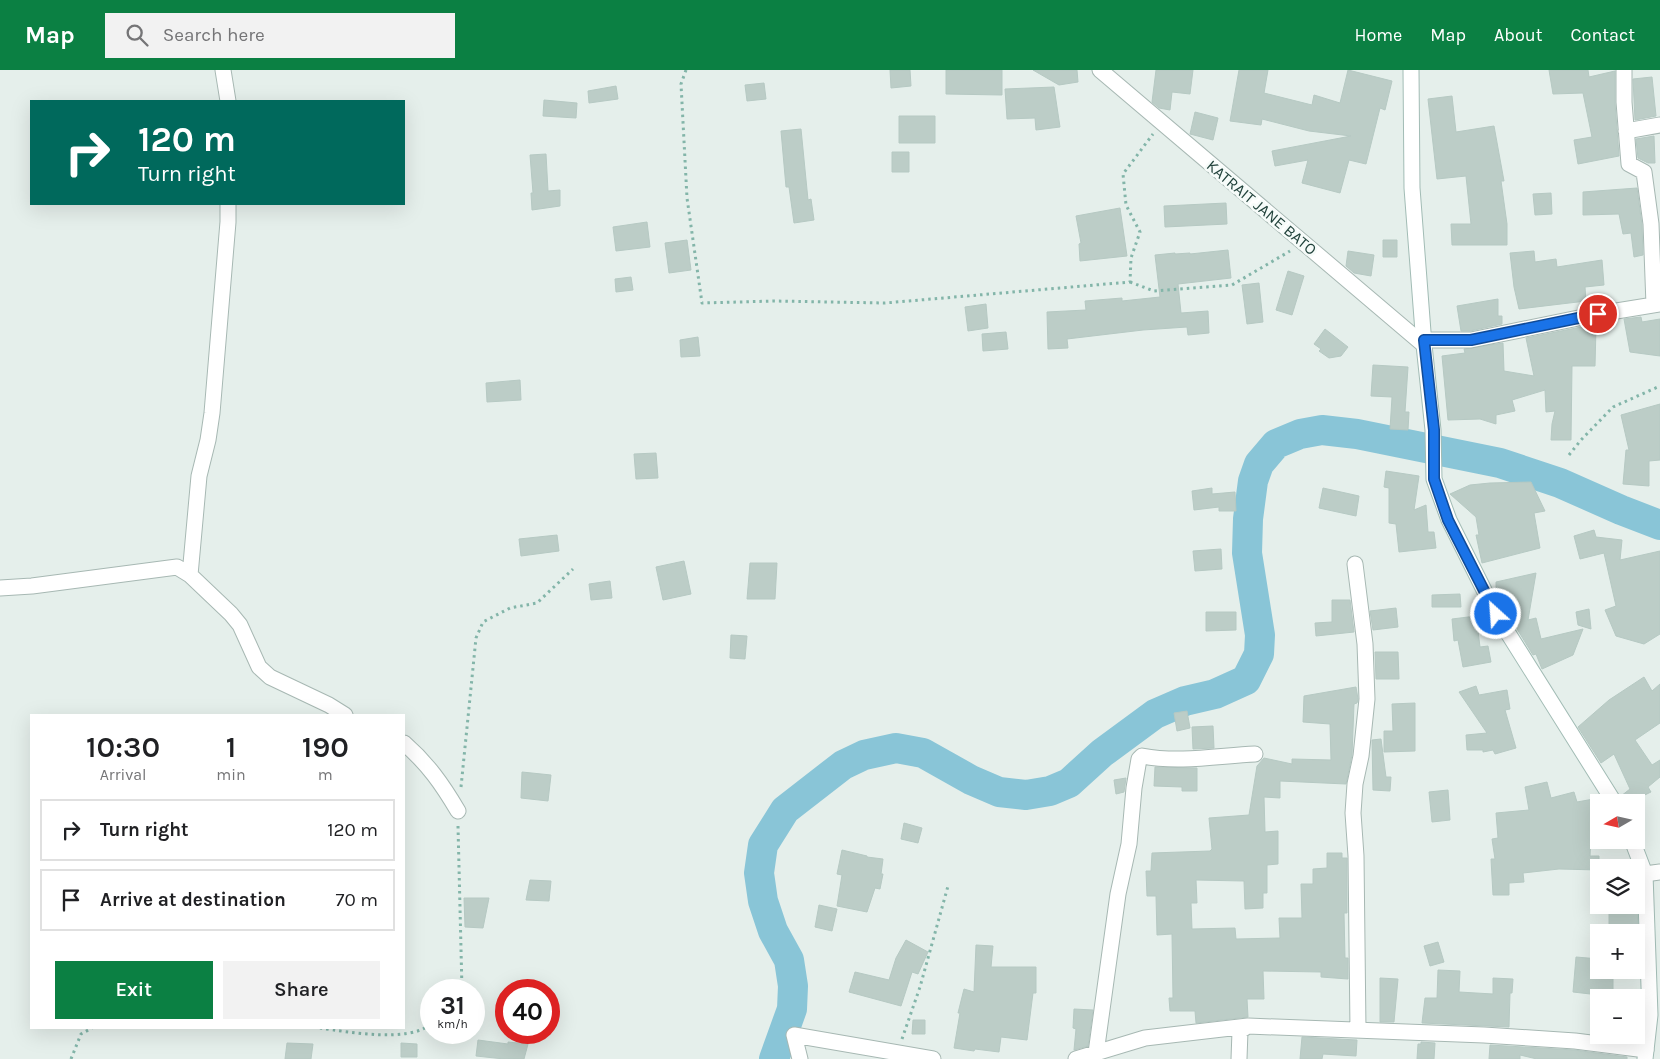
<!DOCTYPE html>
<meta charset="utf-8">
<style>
:root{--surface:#fff;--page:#f2f2f2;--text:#202124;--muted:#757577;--line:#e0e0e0;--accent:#0b8043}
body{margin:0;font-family:Karla,sans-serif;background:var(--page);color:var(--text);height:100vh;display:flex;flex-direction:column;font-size:19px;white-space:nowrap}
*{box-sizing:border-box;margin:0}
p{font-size:16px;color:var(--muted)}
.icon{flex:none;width:28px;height:28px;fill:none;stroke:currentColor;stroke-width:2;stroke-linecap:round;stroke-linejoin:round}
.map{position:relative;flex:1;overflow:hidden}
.drawer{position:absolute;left:30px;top:644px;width:375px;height:315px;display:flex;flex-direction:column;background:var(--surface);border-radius:0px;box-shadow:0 5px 20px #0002}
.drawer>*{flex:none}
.top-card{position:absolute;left:30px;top:30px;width:375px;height:105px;border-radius:0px;box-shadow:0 5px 20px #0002;background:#00695c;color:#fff;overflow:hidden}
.needle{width:32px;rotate:261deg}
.tools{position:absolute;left:1590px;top:724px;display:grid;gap:10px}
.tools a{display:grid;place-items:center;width:55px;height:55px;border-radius:0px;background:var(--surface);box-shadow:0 5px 20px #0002;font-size:25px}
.speed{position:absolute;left:420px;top:909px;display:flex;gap:10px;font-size:25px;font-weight:700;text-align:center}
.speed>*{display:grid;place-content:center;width:65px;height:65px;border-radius:50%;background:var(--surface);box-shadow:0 5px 20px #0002;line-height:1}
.speed small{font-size:12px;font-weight:400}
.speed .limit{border:8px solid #d22;background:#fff;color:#111}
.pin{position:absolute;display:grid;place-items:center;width:42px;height:42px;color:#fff;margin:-21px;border:2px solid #fff;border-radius:50%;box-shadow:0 1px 5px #0007}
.me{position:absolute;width:55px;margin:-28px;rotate:334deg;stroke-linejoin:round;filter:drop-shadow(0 0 4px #0008)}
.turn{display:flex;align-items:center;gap:18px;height:105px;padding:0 25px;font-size:22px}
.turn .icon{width:65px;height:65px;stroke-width:2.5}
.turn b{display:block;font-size:35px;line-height:42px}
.eta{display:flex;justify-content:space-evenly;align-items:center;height:85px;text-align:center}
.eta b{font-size:30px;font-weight:600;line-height:35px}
.action{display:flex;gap:10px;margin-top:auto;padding:10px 25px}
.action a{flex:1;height:58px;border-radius:0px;background:var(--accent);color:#fff;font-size:20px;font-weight:600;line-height:58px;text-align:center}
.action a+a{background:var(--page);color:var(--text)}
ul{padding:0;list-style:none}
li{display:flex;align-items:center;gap:15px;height:62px;margin:0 10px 8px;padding:0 15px;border:2px solid var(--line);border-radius:0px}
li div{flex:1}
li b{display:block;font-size:19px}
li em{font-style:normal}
header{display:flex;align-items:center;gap:30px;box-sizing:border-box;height:70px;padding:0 25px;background:var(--accent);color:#fff}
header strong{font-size:24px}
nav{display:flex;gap:28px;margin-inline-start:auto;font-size:18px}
.search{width:350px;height:45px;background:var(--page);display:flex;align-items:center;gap:12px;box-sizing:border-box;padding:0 18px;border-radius:0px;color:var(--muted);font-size:19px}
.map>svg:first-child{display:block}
</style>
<header>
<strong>Map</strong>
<div class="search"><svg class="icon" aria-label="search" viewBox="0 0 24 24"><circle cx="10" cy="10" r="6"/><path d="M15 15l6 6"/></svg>Search here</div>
<nav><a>Home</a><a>Map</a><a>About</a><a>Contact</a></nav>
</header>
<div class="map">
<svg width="1660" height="989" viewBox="0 0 1660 989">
<rect width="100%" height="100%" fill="#e5efeb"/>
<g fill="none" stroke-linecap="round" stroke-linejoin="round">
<path stroke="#89c5d7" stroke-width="30" d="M774,989l18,-50 1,-23 -4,-26 -16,-29 -10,-30 -4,-28 4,-28 22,-35 58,-45 21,-10 32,-7 27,5 48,27 28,12 27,3 24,-4 19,-8 33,-30 53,-39 30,-13 30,-7 31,-14 13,-26 1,-19 -13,-82 1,-34 5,-38 6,-17 17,-20 24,-10 22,-4 35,4 143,29 60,20 61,27 39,15"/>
</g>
<path fill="#bccdc7" stroke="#b6c9c3" d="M890,0h20l1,16 -20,2z
M946,0h56v25l-56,-1z
M1033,0h44l1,12 -19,3z
M1156,0h37l-3,24 -18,-2 -2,18 -11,-2 -7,-6z
M1239,0h29l-4,23 48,12 2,-10 26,8 8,-33 44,11 -7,29 -5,-2 -14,56 -17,-4 -9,33 -38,-10 6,-23 -33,6 -3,-15 79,-15 -42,-5 -47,-12 -1,6 -31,-4z
M1549,0h39l1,7 26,-6v32l4,53 -41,8 -4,-24 18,-3 -9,-44 -30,1z
M1652,7l4,39 -21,4 -2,-41z
M764,13l2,16 -19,2 -2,-16z
M616,16l2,13 -29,4 -1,-12z
M1054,17l6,40 -24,3 -1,-12 -28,1 -2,-30z
M1452,26l4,36 38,-6 10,55h-3l6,43v21h-55l-1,-21h20l-5,-48 -29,3 -9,-80z
M544,30l33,3 -1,15 -33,-2z
M1195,42l23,6 -5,22 -23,-6z
M899,46h36v27h-36z
M801,59l7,71 3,-1 3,21 -20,3 -5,-36h-3l-5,-56z
M1654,66l1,27h-7l-10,-5 -2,-19z
M892,82h17v20h-17z
M546,84l2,37 12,-1v16l-28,4 -1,-17h2l-3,-38z
M1637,118l5,37 1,30 -9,2 -3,-24 -8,1 -4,-20 -36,1v-23z
M1551,123l1,21 -17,1 -2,-21z
M1226,133l1,21 -62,3 -1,-21z
M1120,138l7,48 -47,5 -1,-17 2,-1 -5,-27z
M647,152l3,25 -34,4 -3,-24z
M687,170l4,30 -22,3 -4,-30z
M1383,170h14v17h-14z
M1228,180l3,28 -53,6 3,29 27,-2 1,22 -21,2 -1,-8 -44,3 -76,9 1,9 -20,1 -1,-37 39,-2 -1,-9 37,-3v3l38,-4 -5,-42 20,-2v1l15,-1v1z
M1348,181l26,4 -3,21 -17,-3 -8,-7z
M1534,181l1,11 21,-3 1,8 45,-7 2,25 -19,2 1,14 -67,8 -5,-22 -4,-34z
M1288,201l16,5 -12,39 -16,-5z
M631,207l2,13 -17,2 -1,-13z
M1259,213l4,39 -16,2 -5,-39z
M1498,229v17h4v8l-32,7h-9l-4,-25z
M986,234l2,24 -20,3 -3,-24z
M1641,247l1,5 18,-3v37l-30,-4 -6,-33z
M1586,256l10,1 -1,39h-23l-1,74h-20l1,-16 3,-13 -9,1 -1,-22 -33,10 3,11 -19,4v9l-16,-5 -32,1 -6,-64 23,-3 -1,-4 39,-6 1,28 30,5 -8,-38z
M1325,259l23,18 -7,9 -12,2 -10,-7 2,-2 -7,-5z
M1006,262l2,17 -25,2 -1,-17z
M698,267l2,19 -19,1 -1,-17z
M1373,295l35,2 -3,45h4l-1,18 -18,-1 2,-32 -21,-1z
M520,310l1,20 -34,2 -1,-19z
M1660,334v56l-11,1v25l-26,-2 3,-34h3l-8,-35z
M656,383l2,25 -22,1 -2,-25z
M1386,401l33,5 -5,34 12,-5 2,27h6l2,16 -37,4 -3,-28 -7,-1v-35l-5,-1z
M1531,412l14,29 -11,2 6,35 -58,15 -6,-28h3l-3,-18 -26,-23 20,-9 20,-2z
M1212,418v6l23,-2 1,19h-17v-4l-25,3 -2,-19z
M1323,418l36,8 -3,20 -37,-8z
M1594,460l2,7 26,3 -2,20 40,-9v83l-16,10 -28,-8 -11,-26 11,-4 -12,-53 -24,6 -6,-23z
M557,465l2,16 -38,5 -2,-17z
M1221,479l1,20 -27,2 -2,-20z
M684,491l7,33 -28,6 -7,-33z
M750,493h27l-2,36h-28z
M1536,503l-8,47 8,-2 5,21 42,-10 -10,26 -31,14 -6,-15 -3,1 -19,-31 -5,-20 -6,1 -7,-17v-6z
M610,511l2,17 -21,2 -2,-16z
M1460,524l1,13h-29v-12z
M1332,530h18l4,32 -38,4 -1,-13 17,-1z
M1396,538l2,19 -25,3 -3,-19z
M1589,539l2,20 -13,-4 -2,-13z
M1206,542h30v18l-30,1z
M1476,546l4,31 8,-1 3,16 -28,5 -5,-27 -4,1 -2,-22z
M731,565l16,1 -2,23 -15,-1z
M1375,582h23l1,27h-23z
M1644,607l8,14 8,-7v39l-25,17 17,25 8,-5v17l-12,10 3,5 -21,10h-7l-2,-6 9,-7 -16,-35 -13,9 -23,-36 31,-27z
M1476,616l3,9 28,-5 3,19 -5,1 11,38 -21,6 -2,-4 -10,2v-2h-16l-1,-15 21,-2 -28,-41z
M1356,617l2,12 -1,4 -3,1 -2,51 -6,29 -66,-3v17l-16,-1 1,35 13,-1v33l-11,1v28h-4v15l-18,1 -1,-28 -48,-1 1,23h-6l1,26 43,-1 1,11 44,-1 -1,-20h23l-1,-34h12v-15l14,-1v-15h15v5h5v55h-3l1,45h3v21l-27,-2v-5l-58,-1 1,28h-17l1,18 -52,6 -1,-12h-25l-1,-13h4l-1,-64 -15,1 -1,-39h-9l-1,-25h5l1,-18 58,-2 2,-2 -3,-31 40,-3 8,-49 7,-8 28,6v-5l39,1 -1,-36 -27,-2 1,-26z
M1415,633v48l-31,1v-21h9l-1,-27z
M1187,641l3,17 -13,3 -3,-18z
M1213,656l1,22 -21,1 -1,-22z
M1381,669l5,38h5l-1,14 -17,-1 -1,-50z
M1155,697l42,1v23h-15v-4l-28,-1z
M522,702l29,3 -3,26 -27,-3z
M1126,708l-2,14 -8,2 -2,-14z
M1547,712l4,16 23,-6 3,10 22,-4v32l-8,3 -1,23h9v14l-40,-1 -36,4 1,9 -15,1v12h-16l-2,-36h4l-3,-20 6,-1 -2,-25 33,-3 -4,-23z
M1448,720l2,30 -18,2 -3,-30z
M904,753l18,5 -4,15 -17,-4z
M842,780l25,6v1l16,2 -2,15h2l-3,15 -5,-1 -8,24 -30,-6 5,-31 -5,-1z
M530,810l21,1 -2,20 -23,-1z
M464,828h25l-6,30 -18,-1z
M819,835l18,4 -5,22 -17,-4z
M1609,835h28l1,27h-29z
M906,870l22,12 -10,22 -6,-2 -11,34 -52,-14 6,-20 34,8 7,-22z
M1438,872l6,20 -14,4 -6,-20z
M976,875l17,1 -2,21h45v26h-3l-6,47 -26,-3 -2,15 -24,-3 -1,2 -20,-3 6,-35h-2l6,-24 10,3z
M1576,887l23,2v11h14v21h-14v4l-26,-3z
M1438,900l22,1 -1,21 34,2v-16l20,1 -1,14h-2l-1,34 -87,-4 3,-25h12z
M1380,908l18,1 -4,43h-14z
M1074,939l19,1 -5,36 -14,4 2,-21 -3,-1z
M913,950h12v14h-13z
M1302,967l55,3 -1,16 -33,-2 -1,5h-22z
M478,970l30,4v-2l20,2 -4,15h-20l-28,-3z
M1421,972l14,1 -1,16h-17l1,-15h3z
M287,973l26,1 -2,15h-26z
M401,973l16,1v13h-16z
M1490,975l84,5 53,7v2h-90l-17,-4v4h-31z"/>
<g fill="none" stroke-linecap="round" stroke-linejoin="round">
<g stroke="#a7b8b3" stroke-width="17">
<path id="street" d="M223,0l5,31
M1100,0l324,275
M1624,0v32l5,62 15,8 7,52 3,81
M1626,61l34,-6
M1424,270h47l127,-26 62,-10
M1355,494l10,80 2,55 -6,57 -6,28 -2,29 3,43 2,174
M190,505l9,-99 9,-36 4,-27 16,-191v-18
M0,518l32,-2 145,-19 13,8 41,39 9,11 19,42 11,10 59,28 16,10
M404,673c24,21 38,41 54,68
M1645,804l15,-2
M1096,983l22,-159 11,-50 5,-56 5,-29 3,-3c37,7 75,0 113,-2
M800,989l-6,-24 139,24
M1076,989l69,-21 103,-12 236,9 91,6 71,9
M1239,989l1,-28 8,-5"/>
</g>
<g stroke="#a2bcb5" stroke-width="17">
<path id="secondary" d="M1411,0l1,118 12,157 9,85 1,49 15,41 47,94 118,188
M1632,770l13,34 5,141 -5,44"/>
</g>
<path stroke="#83b5a9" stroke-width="3" stroke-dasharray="2.5 4" stroke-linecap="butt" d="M686,0l-5,14 6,114 15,105 72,-2 111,2 245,-21 1,-24 9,-26 -14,-27 -3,-31 30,-40
M1130,212l24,9 78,-6 58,-34
M1569,385l12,-15 32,-33 47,-21
M461,717l15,-149 7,-16 27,-14 27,-5 36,-34
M458,756l4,164
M320,958c28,4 89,15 111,-4
M902,969l18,-52 28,-101
M71,989l10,-25 11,-6"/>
<use href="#street" stroke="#fff" stroke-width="15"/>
<use href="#secondary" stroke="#fff" stroke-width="15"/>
</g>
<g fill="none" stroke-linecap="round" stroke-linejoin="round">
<g stroke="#114b97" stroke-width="12">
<path id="route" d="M1496,544l-48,-94 -14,-41v-49l-10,-90h47l127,-26"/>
</g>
<use href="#route" stroke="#1a73e8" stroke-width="9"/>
</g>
<g text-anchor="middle" stroke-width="5" stroke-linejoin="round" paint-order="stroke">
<g font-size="16" fill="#22433c" stroke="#f6fbf9">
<text transform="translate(1262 137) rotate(40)" y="6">KATRAIT JANE BATO</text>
</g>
</g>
</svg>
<div class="tools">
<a><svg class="needle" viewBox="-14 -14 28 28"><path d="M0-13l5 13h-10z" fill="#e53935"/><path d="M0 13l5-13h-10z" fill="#757577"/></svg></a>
<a><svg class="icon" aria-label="layers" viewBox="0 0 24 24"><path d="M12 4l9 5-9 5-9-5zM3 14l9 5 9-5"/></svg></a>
<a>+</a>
<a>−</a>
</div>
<div class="speed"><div>31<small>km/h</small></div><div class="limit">40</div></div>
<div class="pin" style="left:1598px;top:244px;background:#d93025"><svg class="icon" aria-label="arrive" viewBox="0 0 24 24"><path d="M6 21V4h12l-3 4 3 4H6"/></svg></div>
<svg class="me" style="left:1496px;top:544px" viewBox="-20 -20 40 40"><circle r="17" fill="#1a73e8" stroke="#fff" stroke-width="3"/><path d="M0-11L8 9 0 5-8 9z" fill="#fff"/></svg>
<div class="top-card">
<div class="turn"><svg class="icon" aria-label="right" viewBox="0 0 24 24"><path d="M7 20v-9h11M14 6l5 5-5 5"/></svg><div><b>120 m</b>Turn right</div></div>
</div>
<section class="drawer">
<div class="eta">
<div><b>10:30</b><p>Arrival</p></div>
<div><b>1</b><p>min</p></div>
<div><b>190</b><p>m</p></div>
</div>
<ul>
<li><svg class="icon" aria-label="right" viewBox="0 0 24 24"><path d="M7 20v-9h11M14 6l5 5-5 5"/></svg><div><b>Turn right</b></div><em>120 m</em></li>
<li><svg class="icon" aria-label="arrive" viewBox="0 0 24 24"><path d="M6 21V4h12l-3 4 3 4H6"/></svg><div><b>Arrive at destination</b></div><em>70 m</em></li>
</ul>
<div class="action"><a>Exit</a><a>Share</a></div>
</section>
</div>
